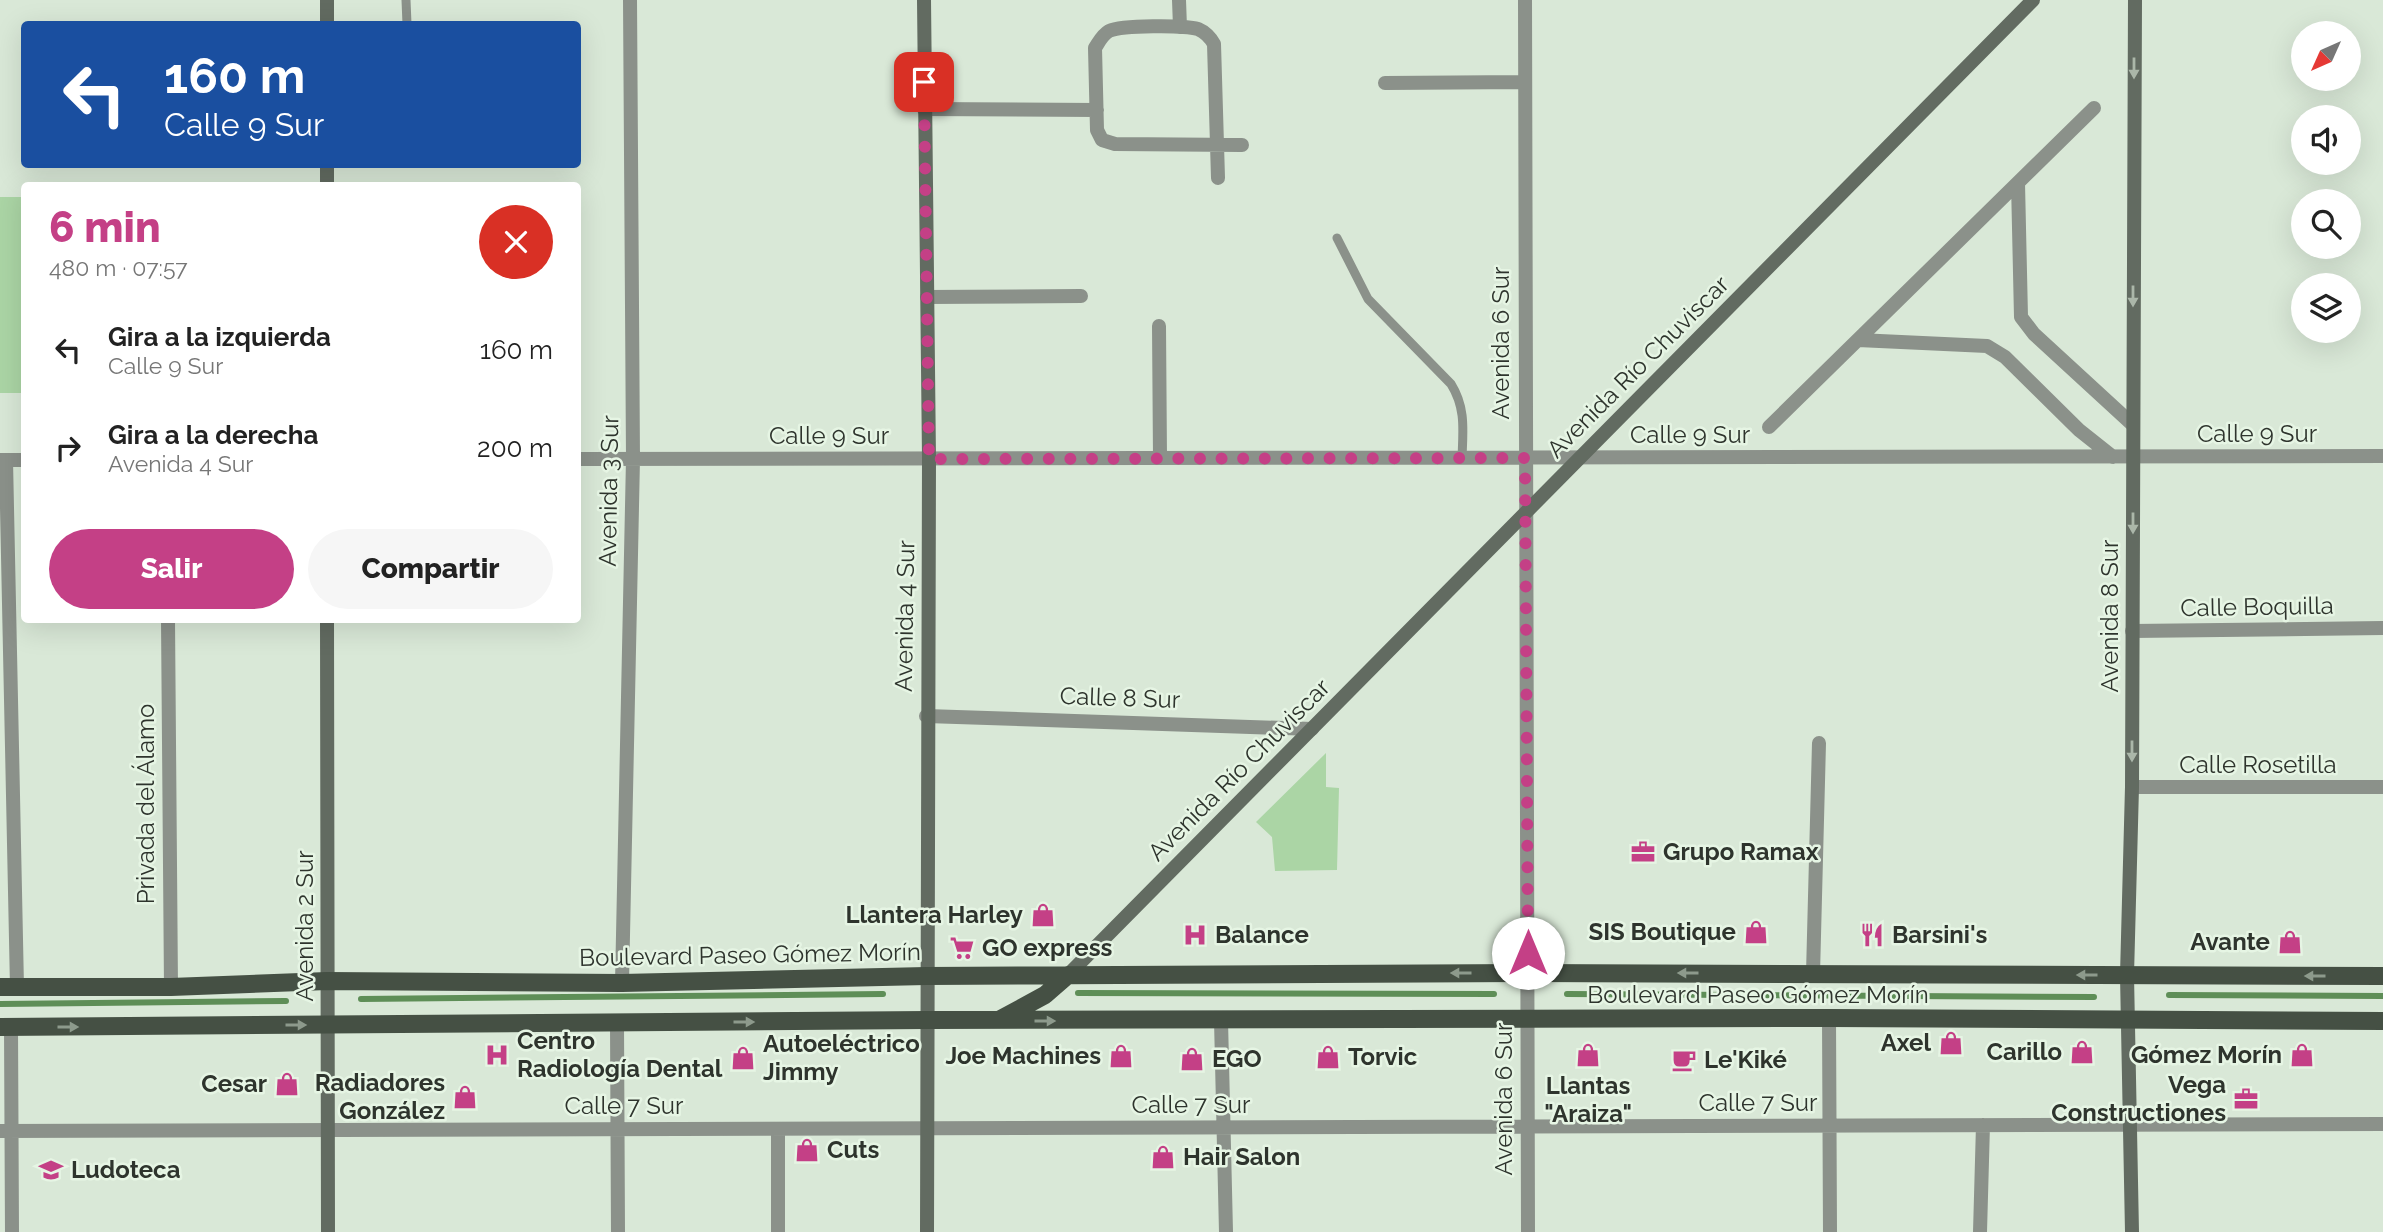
<!DOCTYPE html>
<html lang="es">
<meta charset="utf-8">
<style>
:root{--surface:#fff;--page:#f6f6f6;--text:#222;--muted:#767676;--accent:#c44086}
body{margin:0;font-family:Raleway,sans-serif;background:var(--page);color:var(--text);height:100vh;display:flex;flex-direction:column;font-size:26px;white-space:nowrap}
*{box-sizing:border-box;margin:0}
p{font-size:23px;color:var(--muted)}
.icon{flex:none;width:38px;height:38px;fill:none;stroke:currentColor;stroke-width:2;stroke-linecap:round;stroke-linejoin:round}
.map{position:relative;flex:1;overflow:hidden}
.details{position:absolute;left:21px;top:182px;width:560px;height:441px;display:flex;flex-direction:column;background:var(--surface);border-radius:7px;box-shadow:0 7px 28px #0002}
.details>*{flex:none}
.banner{position:absolute;left:21px;top:21px;width:560px;height:147px;border-radius:7px;box-shadow:0 7px 28px #0002;background:#1a4fa0;color:#fff;overflow:hidden}
.needle{width:46px;rotate:225deg}
.tools{position:absolute;left:2291px;top:21px;display:grid;gap:14px}
.tools a{display:grid;place-items:center;width:70px;height:70px;border-radius:50%;background:var(--surface);box-shadow:0 7px 28px #0002;font-size:35px}
.pin{position:absolute;display:grid;place-items:center;width:60px;height:60px;color:#fff;margin:-30px;border-radius:14px;box-shadow:0 4px 10px #0006}
.me{position:absolute;width:77px;margin:-38px;rotate:0deg;stroke-linejoin:round;filter:drop-shadow(0 0 5px #0008)}
.turn{display:flex;align-items:center;gap:24px;height:147px;padding:0 28px;font-size:32px}
.turn .icon{width:91px;height:91px;stroke-width:2.5}
.turn b{display:block;font-size:49px;line-height:60px}
.round{display:grid;place-items:center;flex:none;width:74px;height:74px;border-radius:37px;background:var(--page)}
.overview{display:flex;align-items:center;justify-content:space-between;height:119px;padding:0 28px}
h1{font-size:42px;font-weight:800;line-height:52px;color:var(--accent)}
.cta{display:flex;gap:14px;margin-top:auto;padding:14px 28px}
.cta a{flex:1;height:80px;border-radius:42px;background:var(--accent);color:#fff;font-size:28px;font-weight:800;line-height:80px;text-align:center}
.cta a+a{background:var(--page);color:var(--text)}
ul{padding:0;list-style:none}
li{display:flex;align-items:center;gap:21px;height:98px;padding:0 28px}
li div{flex:1}
li b{display:block;font-size:26px}
li em{font-style:normal}
.map>svg:first-child{display:block}
</style>
<div class="map">
<svg width="2383" height="1232" viewBox="0 0 2383 1232">
<rect width="100%" height="100%" fill="#d9e8d7"/>
<path fill="#abd5a5" d="M0,197h24v196h-24z
M1326,753v34l13,1 -2,82 -62,1 -3,-34 -16,-15z"/>
<g fill="none" stroke-linecap="round" stroke-linejoin="round">
<path stroke="#5e8e57" stroke-width="6" d="M1078,993l416,1
M1567,994l527,3
M2169,995l214,1
M361,999l522,-5
M0,1004l286,-3"/>
<path stroke="#8b918a" stroke-width="9" d="M406,0l1,24
M1337,238l31,61 83,85c15,24 12,46 11,74"/>
<path stroke="#8b918a" stroke-width="14" d="M1179,0l1,27
M1525,0l3,1232
M1385,83l139,-1
M924,109l173,1
M1218,178l-4,-134c-4,-7 -9,-12 -16,-15 -14,-4 -76,-4 -89,2 -7,4 -10,11 -14,17l2,82 5,10 13,4 127,1
M2018,183l3,134 13,17 98,90
M927,297l154,-1
M1159,326l1,132
M1858,340l129,6 18,11 74,73 34,27
M1769,427l325,-319
M578,459l1805,-3
M0,460h24
M6,460l11,527
M168,620l3,367
M2132,631l251,-3
M926,716l386,13
M2132,787h251
M1813,974l6,-231
M622,983l11,-524 -3,-459
M1829,1018l1,214
M1221,1020l5,212
M617,1023l1,209
M11,1027l1,205
M0,1131l2383,-7
M778,1232v-103
M1980,1232l3,-107"/>
<path stroke="#626b61" stroke-width="14" d="M327,0v24
M924,0l5,459 -2,773
M327,164v22
M327,620l1,612
M1068,975l965,-975
M2132,1232l-5,-257 5,-188 3,-787"/>
<path stroke="#455044" stroke-width="18" d="M0,987h171l156,-6 295,2 304,-7 601,-3 856,3
M999,1020l46,-25 23,-20
M0,1027l927,-7 902,-2 554,3"/>
</g>
<defs><path id="oneway-solid" d="M-6-.8H1V-3.2L6.5 0L1 3.2V.8H-6Z" transform="scale(1.75)"/></defs>
<g fill="#abb7a9">
<use href="#oneway-solid" transform="translate(2134 68) rotate(90)"/>
<use href="#oneway-solid" transform="translate(2133 296) rotate(90)"/>
<use href="#oneway-solid" transform="translate(2133 523) rotate(90)"/>
<use href="#oneway-solid" transform="translate(2132 751) rotate(90)"/>
</g>
<g fill="#8d9a8c">
<use href="#oneway-solid" transform="translate(1461 973) rotate(180)"/>
<use href="#oneway-solid" transform="translate(1688 973) rotate(-180)"/>
<use href="#oneway-solid" transform="translate(2087 975) rotate(-180)"/>
<use href="#oneway-solid" transform="translate(2315 976) rotate(-180)"/>
<use href="#oneway-solid" transform="translate(1045 1021)"/>
<use href="#oneway-solid" transform="translate(744 1022)"/>
<use href="#oneway-solid" transform="translate(296 1025)"/>
<use href="#oneway-solid" transform="translate(68 1027)"/>
</g>
<g fill="none" stroke-linecap="round" stroke-linejoin="round">
<path stroke="#c44086" stroke-width="12" stroke-dasharray="0 21.6" d="M924,82l5,377 596,-1 3,495"/>
</g>
<defs>
<g id="office-bare" transform="scale(1.89)"><path d="M-6-3h4V-5.5h4V-3h4V5H-6ZM-1-4.5V-3h2v-1.5ZM-6 0V1H6V0Z" fill="#c44086" stroke="#e6f5e4" stroke-width="2.5" paint-order="stroke"/></g>
<g id="shop-bare" transform="scale(1.89)"><path d="M-5-2.5h2.3a2.7 3.5 0 0 1 5.4 0H5L5.5 6h-11ZM-1.5-2.5h3a1.5 2.3 0 0 0-3 0Z" fill="#c44086" stroke="#e6f5e4" stroke-width="2.5" paint-order="stroke"/></g>
<g id="hospital-bare" transform="scale(1.89)"><path d="M-5-5h3v3.5h4V-5h3V5h-3V1.5h-4V5h-3Z" fill="#c44086" stroke="#e6f5e4" stroke-width="2.5" paint-order="stroke"/></g>
<g id="restaurant-bare" transform="scale(1.89)"><path d="M-5-6h1v4h1v-4h1v4h1v-4h1v5L-1.5 .5V6h-2V.5L-5-1ZM5-6V6H3V1.5H1.5Q1.5-4 5-6Z" fill="#c44086" stroke="#e6f5e4" stroke-width="2.5" paint-order="stroke"/></g>
<g id="supermarket-bare" transform="scale(1.89)"><path d="M-6-5.5h2.5l.6 2H6L4.5 2H-2.5L-4.4-4H-6ZM-1.5 3.2a1.3 1.3 0 1 0 .1 0ZM3 3.2a1.3 1.3 0 1 0 .1 0Z" fill="#c44086" stroke="#e6f5e4" stroke-width="2.5" paint-order="stroke"/></g>
<g id="cafe-bare" transform="scale(1.89)"><path d="M-5.5-4.5H6V0H3Q3 3.5 0 3.5H-2.5Q-5.5 3.5-5.5 0ZM3-3.2v2h1.7v-2ZM-6 4.5H4V6H-6Z" fill="#c44086" stroke="#e6f5e4" stroke-width="2.5" paint-order="stroke"/></g>
<g id="school-bare" transform="scale(1.89)"><path d="M0-5L7-2L0 1L-7-2ZM-4 1L0 2.5L4 1V4Q0 6-4 4Z" fill="#c44086" stroke="#e6f5e4" stroke-width="2.5" paint-order="stroke"/></g>
</defs>
<g fill-rule="evenodd">
<use href="#office-bare" x="1643" y="852"/>
<use href="#shop-bare" x="1043" y="915"/>
<use href="#shop-bare" x="1756" y="932"/>
<use href="#hospital-bare" x="1195" y="935"/>
<use href="#restaurant-bare" x="1872" y="935"/>
<use href="#shop-bare" x="2290" y="942"/>
<use href="#supermarket-bare" x="962" y="948"/>
<use href="#shop-bare" x="1951" y="1043"/>
<use href="#shop-bare" x="2082" y="1052"/>
<use href="#hospital-bare" x="497" y="1055"/>
<use href="#shop-bare" x="1588" y="1055"/>
<use href="#shop-bare" x="2302" y="1055"/>
<use href="#shop-bare" x="1121" y="1056"/>
<use href="#shop-bare" x="1328" y="1057"/>
<use href="#shop-bare" x="743" y="1058"/>
<use href="#shop-bare" x="1192" y="1059"/>
<use href="#cafe-bare" x="1684" y="1060"/>
<use href="#shop-bare" x="287" y="1084"/>
<use href="#shop-bare" x="465" y="1097"/>
<use href="#office-bare" x="2246" y="1099"/>
<use href="#shop-bare" x="807" y="1150"/>
<use href="#shop-bare" x="1163" y="1157"/>
<use href="#school-bare" x="51" y="1170"/>
</g>
<g text-anchor="middle" stroke-width="5" stroke-linejoin="round" paint-order="stroke">
<g font-size="24" fill="#2e342d" stroke="#e6f5e4">
<text transform="translate(1501 343) rotate(-90)" y="8">Avenida 6 Sur</text>
<text transform="translate(1638 367) rotate(-45)" y="8">Avenida Río Chuviscar</text>
<text x="2257" y="442">Calle 9 Sur</text>
<text x="1690" y="443">Calle 9 Sur</text>
<text x="829" y="444">Calle 9 Sur</text>
<text transform="translate(609 491) rotate(-89)" y="8">Avenida 3 Sur</text>
<text transform="translate(2257 607) rotate(-1)" y="8">Calle Boquilla</text>
<text transform="translate(905 616) rotate(-89)" y="8">Avenida 4 Sur</text>
<text transform="translate(2110 616) rotate(-90)" y="8">Avenida 8 Sur</text>
<text transform="translate(1120 698) rotate(2)" y="8">Calle 8 Sur</text>
<text x="2258" y="773">Calle Rosetilla</text>
<text transform="translate(1239 770) rotate(-45)" y="8">Avenida Río Chuviscar</text>
<text transform="translate(146 804) rotate(-90)" y="8">Privada del Álamo</text>
<text transform="translate(305 926) rotate(-90)" y="8">Avenida 2 Sur</text>
<text transform="translate(750 955) rotate(-1)" y="8">Boulevard Paseo Gómez Morín</text>
<text x="1758" y="1003">Boulevard Paseo Gómez Morín</text>
<text transform="translate(1504 1099) rotate(-90)" y="8">Avenida 6 Sur</text>
<text x="1758" y="1111">Calle 7 Sur</text>
<text x="1191" y="1113">Calle 7 Sur</text>
<text x="624" y="1114">Calle 7 Sur</text>
</g>
<g font-size="24" font-weight="bold" fill="#2e342d" stroke="#e6f5e4" text-anchor="start">
<text x="1663" y="860">Grupo Ramax</text>
<text x="1023" y="923" text-anchor="end">Llantera Harley</text>
<text x="1736" y="940" text-anchor="end">SIS Boutique</text>
<text x="1215" y="943">Balance</text>
<text x="1892" y="943">Barsini's</text>
<text x="2270" y="950" text-anchor="end">Avante</text>
<text x="982" y="956">GO express</text>
<text x="517" y="1049">Centro<tspan x="517" dy="28">Radiología Dental</tspan></text>
<text x="1931" y="1051" text-anchor="end">Axel</text>
<text x="763" y="1052">Autoeléctrico<tspan x="763" dy="28">Jimmy</tspan></text>
<text x="2062" y="1060" text-anchor="end">Carillo</text>
<text x="2282" y="1063" text-anchor="end">Gómez Morín</text>
<text x="1101" y="1064" text-anchor="end">Joe Machines</text>
<text x="1348" y="1065">Torvic</text>
<text x="1212" y="1067">EGO</text>
<text x="1704" y="1068">Le'Kiké</text>
<text x="445" y="1091" text-anchor="end">Radiadores<tspan x="445" dy="28">González</tspan></text>
<text x="267" y="1092" text-anchor="end">Cesar</text>
<text x="2226" y="1093" text-anchor="end">Vega<tspan x="2226" dy="28">Constructiones</tspan></text>
<text x="1588" y="1094" text-anchor="middle">Llantas<tspan x="1588" dy="28">"Araiza"</tspan></text>
<text x="827" y="1158">Cuts</text>
<text x="1183" y="1165">Hair Salon</text>
<text x="71" y="1178">Ludoteca</text>
</g>
</g>
</svg>
<div class="tools">
<a><svg class="needle" viewBox="-14 -14 28 28"><path d="M0-13l5 13h-10z" fill="#e53935"/><path d="M0 13l5-13h-10z" fill="#767676"/></svg></a>
<a><svg class="icon" aria-label="sound" viewBox="0 0 24 24"><path d="M4 9h4l5-4v14l-5-4H4zM17 9q2 3 0 6"/></svg></a>
<a><svg class="icon" aria-label="search" viewBox="0 0 24 24"><circle cx="10" cy="10" r="6"/><path d="M15 15l6 6"/></svg></a>
<a><svg class="icon" aria-label="layers" viewBox="0 0 24 24"><path d="M12 4l9 5-9 5-9-5zM3 14l9 5 9-5"/></svg></a>
</div>
<div class="pin" style="left:924px;top:82px;background:#d93025"><svg class="icon" aria-label="arrive" viewBox="0 0 24 24"><path d="M6 21V4h12l-3 4 3 4H6"/></svg></div>
<svg class="me" style="left:1528px;top:953px" viewBox="-20 -20 40 40"><circle r="19" fill="#fff"/><path d="M0-13L10 11 0 6-10 11z" fill="#c44086"/></svg>
<div class="banner">
<div class="turn"><svg class="icon" aria-label="left" viewBox="0 0 24 24"><path d="M17 20v-9H6M10 6l-5 5 5 5"/></svg><div><b>160 m</b>Calle 9 Sur</div></div>
</div>
<section class="details">
<div class="overview"><div><h1>6 min</h1><p>480 m · 07:57</p></div><a class="round" style="background:#d93025;color:#fff"><svg class="icon" aria-label="close" viewBox="0 0 24 24"><path d="M6 6l12 12M18 6L6 18"/></svg></a></div>
<ul>
<li><svg class="icon" aria-label="left" viewBox="0 0 24 24"><path d="M17 20v-9H6M10 6l-5 5 5 5"/></svg><div><b>Gira a la izquierda</b><p>Calle 9 Sur</p></div><em>160 m</em></li>
<li><svg class="icon" aria-label="right" viewBox="0 0 24 24"><path d="M7 20v-9h11M14 6l5 5-5 5"/></svg><div><b>Gira a la derecha</b><p>Avenida 4 Sur</p></div><em>200 m</em></li>
</ul>
<div class="cta"><a>Salir</a><a>Compartir</a></div>
</section>
</div>
